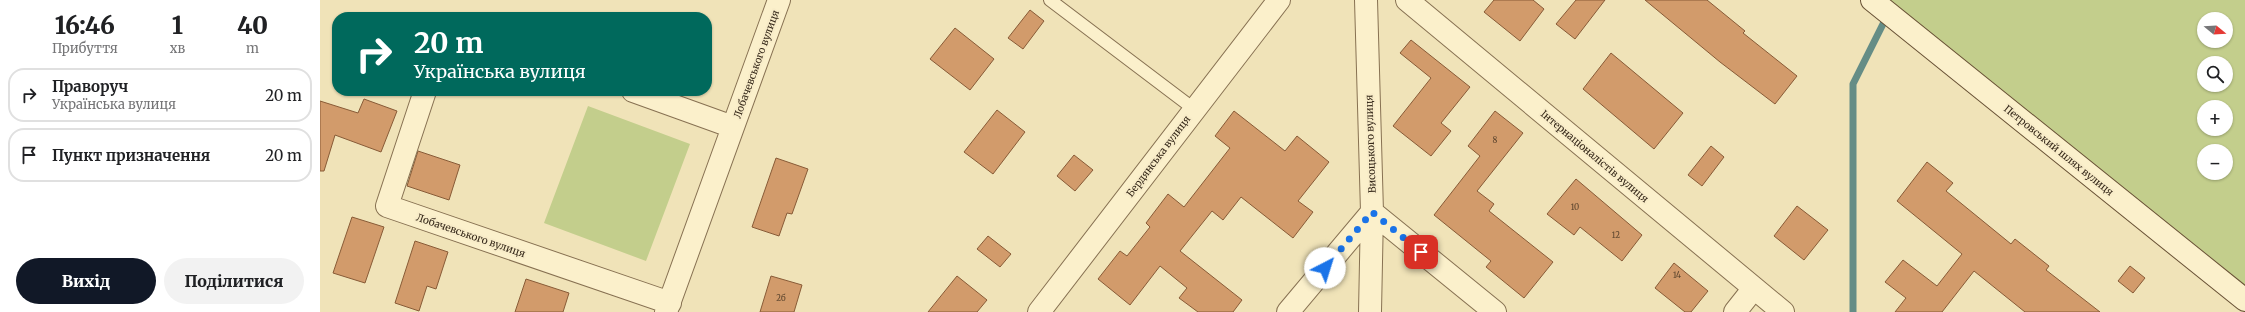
<!DOCTYPE html>
<html lang="uk">
<meta charset="utf-8">
<style>
:root{--surface:#fff;--page:#f2f2f2;--text:#202124;--muted:#757577;--line:#e0e0e0;--accent:#111827}
body{margin:0;font-family:Merriweather,serif;background:var(--page);color:var(--text);height:100vh;display:flex;flex-direction:column;font-size:15px;white-space:nowrap}
*{box-sizing:border-box;margin:0}
p{font-size:13px;color:var(--muted)}
.icon{flex:none;width:22px;height:22px;fill:none;stroke:currentColor;stroke-width:2;stroke-linecap:round;stroke-linejoin:round}
.map{position:relative;flex:1;overflow:hidden}
.drawer{display:flex;flex-direction:column;background:var(--surface);width:320px}
.drawer>*{flex:none}
.guide{position:absolute;left:12px;top:12px;width:380px;height:84px;border-radius:16px;box-shadow:0 1px 3px #0004;background:#00695c;color:#fff;overflow:hidden}
.needle{width:26px;rotate:108deg}
.controls{position:absolute;left:1877px;top:12px;display:grid;gap:8px}
.controls a{display:grid;place-items:center;width:36px;height:36px;border-radius:50%;background:var(--surface);box-shadow:0 1px 3px #0004;font-size:20px}
.pin{position:absolute;display:grid;place-items:center;width:34px;height:34px;color:#fff;margin:-17px;border-radius:8px;box-shadow:0 2px 6px #0006}
.me{position:absolute;width:44px;margin:-22px;rotate:40deg;stroke-linejoin:round;filter:drop-shadow(0 0 3px #0008)}
.turn{display:flex;align-items:center;gap:14px;height:84px;padding:0 16px;font-size:18px}
.turn .icon{width:52px;height:52px;stroke-width:2.5}
.turn b{display:block;font-size:28px;line-height:34px}
.eta{display:flex;justify-content:space-evenly;align-items:center;height:68px;text-align:center}
.eta b{font-size:24px;font-weight:800;line-height:28px}
.primary-button{display:flex;gap:8px;margin-top:auto;padding:8px 16px}
.primary-button a{flex:1;height:46px;border-radius:24px;background:var(--accent);color:#fff;font-size:16px;font-weight:800;line-height:46px;text-align:center}
.primary-button a+a{background:var(--page);color:var(--text)}
ul{padding:0;list-style:none}
li{display:flex;align-items:center;gap:12px;height:54px;margin:0 8px 6px;padding:0 8px;border:2px solid var(--line);border-radius:16px}
li div{flex:1}
li b{display:block;font-size:15px}
li em{font-style:normal}
main{display:flex;flex:1;min-height:0}
.map>svg:first-child{display:block}
</style>
<main>
<section class="drawer">
<div class="eta">
<div><b>16:46</b><p>Прибуття</p></div>
<div><b>1</b><p>хв</p></div>
<div><b>40</b><p>m</p></div>
</div>
<ul>
<li><svg class="icon" aria-label="right" viewBox="0 0 24 24"><path d="M7 20v-9h11M14 6l5 5-5 5"/></svg><div><b>Праворуч</b><p>Українська вулиця</p></div><em>20 m</em></li>
<li><svg class="icon" aria-label="arrive" viewBox="0 0 24 24"><path d="M6 21V4h12l-3 4 3 4H6"/></svg><div><b>Пункт призначення</b></div><em>20 m</em></li>
</ul>
<div class="primary-button"><a>Вихід</a><a>Поділитися</a></div>
</section>
<div class="map">
<svg width="1925" height="312" viewBox="0 0 1925 312">
<rect width="100%" height="100%" fill="#f0e3b8"/>
<path fill="#c3ce8c" fill-rule="evenodd" d="M1568,0h357v285zM1884,19h22v22h-22zM1884,63h22v22h-22zM1884,107h22v22h-22zM1884,151h22v22h-22z
M268,106l102,38 -44,117 -102,-38z"/>
<g fill="none" stroke-linecap="round" stroke-linejoin="round">
<path stroke="#658d86" stroke-width="7" d="M1533,312v-228l31,-62"/>
</g>
<path fill="#d29b6b" stroke="#885b37" d="M1174,0h39l11,9 -24,32 -36,-29z
M1256,0h29l-30,39 -19,-15z
M1325,0h62l38,31 -2,2 54,43 -22,28 -55,-42z
M710,10l14,11 -21,28 -15,-11z
M635,28l39,31 -24,31 -40,-31z
M1091,40l59,47 -29,36 10,8 -20,25 -38,-30 38,-48 -31,-25z
M1291,53l72,60 -29,36 -71,-60z
M44,99l33,12 -16,41 -46,-17 -11,36h-4v-70l38,12z
M677,110l28,22 -32,42 -29,-22z
M914,111l51,40 12,-15 32,26 -31,39 15,11 -20,26 -52,-41 -18,23 -11,-9 -32,40 62,49 -9,12h-35l-19,-14 8,-10 -27,-22 -30,39 -32,-26 22,-28 7,5 23,-29 -4,-4 22,-29 16,13 46,-59 -15,-12z
M1175,111l28,22 -46,58 17,13 -5,7 64,51 -29,36 -38,-31 5,-6 -57,-46 46,-59 -12,-10z
M1391,146l13,11 -22,29 -14,-11z
M98,151l42,14 -11,35 -42,-14z
M754,155l19,15 -18,21 -18,-15z
M456,158l32,11 -16,45 -5,-1 -8,23 -27,-9z
M1607,162l26,21 -7,8 65,53 4,-5 34,27 -3,4 54,42h-75l-51,-41 -32,41h-47l11,-14 -21,-16 18,-22 34,26 25,-32 -65,-53z
M1256,179l66,56 -20,26 -42,-34 -6,8 -27,-21z
M1477,206l31,24 -24,30 -30,-24z
M32,217l32,10 -19,56 -32,-10z
M668,236l23,18 -11,13 -23,-18z
M95,241l33,11 -12,37 -9,-3 -8,25 -24,-8z
M1354,263l34,28 -17,21h-6l-30,-24z
M1810,266l15,12 -12,15 -15,-12z
M451,276l31,9 -8,27h-34z
M637,276l30,24 -10,12h-49z
M206,279l43,14 -6,19h-48z"/>
<g fill="none" stroke-linecap="round" stroke-linejoin="round">
<g stroke="#877152" stroke-width="14">
<path id="lane" d="M730,0l144,109"/>
</g>
<g stroke="#877152" stroke-width="24">
<path id="street" d="M1046,0l6,212 -2,100
M1087,0l376,312
M105,91l-38,115 283,97
M313,91l100,36
M346,312l113,-312
M719,312l240,-312
M968,312l84,-100 123,100
M1415,312l19,-24"/>
</g>
<g stroke="#695236" stroke-width="24">
<path id="secondary" d="M1552,0l373,300"/>
</g>
<use href="#lane" stroke="#fbf0cb" stroke-width="12"/>
<use href="#street" stroke="#fbf0cb" stroke-width="22"/>
<use href="#secondary" stroke="#fbf0cb" stroke-width="22"/>
</g>
<g fill="none" stroke-linecap="round" stroke-linejoin="round">
<path stroke="#1a73e8" stroke-width="7" stroke-dasharray="0 12.6" d="M1005,268l47,-56 49,40"/>
</g>
<g text-anchor="middle" stroke-width="4" stroke-linejoin="round" paint-order="stroke">
<g font-size="8" fill="#5c452e">
<text x="1175" y="143">8</text>
<text x="1255" y="210">10</text>
<text x="1296" y="238">12</text>
<text x="1357" y="278">14</text>
<text x="461" y="301">2б</text>
</g>
<g font-size="10" fill="#352819" stroke="#f8ecc8">
<text transform="translate(436 64) rotate(-70)" y="4">Лобачевського вулиця</text>
<text transform="translate(1050 144) rotate(-92)" y="4">Висоцького вулиця</text>
<text transform="translate(1739 150) rotate(39)" y="4">Петровський шлях вулиця</text>
<text transform="translate(838 156) rotate(-53)" y="4">Бердянська вулиця</text>
<text transform="translate(1275 156) rotate(40)" y="4">Інтернаціоналістів вулиця</text>
<text transform="translate(151 235) rotate(19)" y="4">Лобачевського вулиця</text>
</g>
</g>
</svg>
<div class="controls">
<a><svg class="needle" viewBox="-14 -14 28 28"><path d="M0-13l5 13h-10z" fill="#e53935"/><path d="M0 13l5-13h-10z" fill="#757577"/></svg></a>
<a><svg class="icon" aria-label="search" viewBox="0 0 24 24"><circle cx="10" cy="10" r="6"/><path d="M15 15l6 6"/></svg></a>
<a>+</a>
<a>−</a>
</div>
<div class="pin" style="left:1101px;top:252px;background:#d93025"><svg class="icon" aria-label="arrive" viewBox="0 0 24 24"><path d="M6 21V4h12l-3 4 3 4H6"/></svg></div>
<svg class="me" style="left:1005px;top:268px" viewBox="-20 -20 40 40"><circle r="19" fill="#fff"/><path d="M0-13L10 11 0 6-10 11z" fill="#1a73e8"/></svg>
<div class="guide">
<div class="turn"><svg class="icon" aria-label="right" viewBox="0 0 24 24"><path d="M7 20v-9h11M14 6l5 5-5 5"/></svg><div><b>20 m</b>Українська вулиця</div></div>
</div>
</div>
</main>
